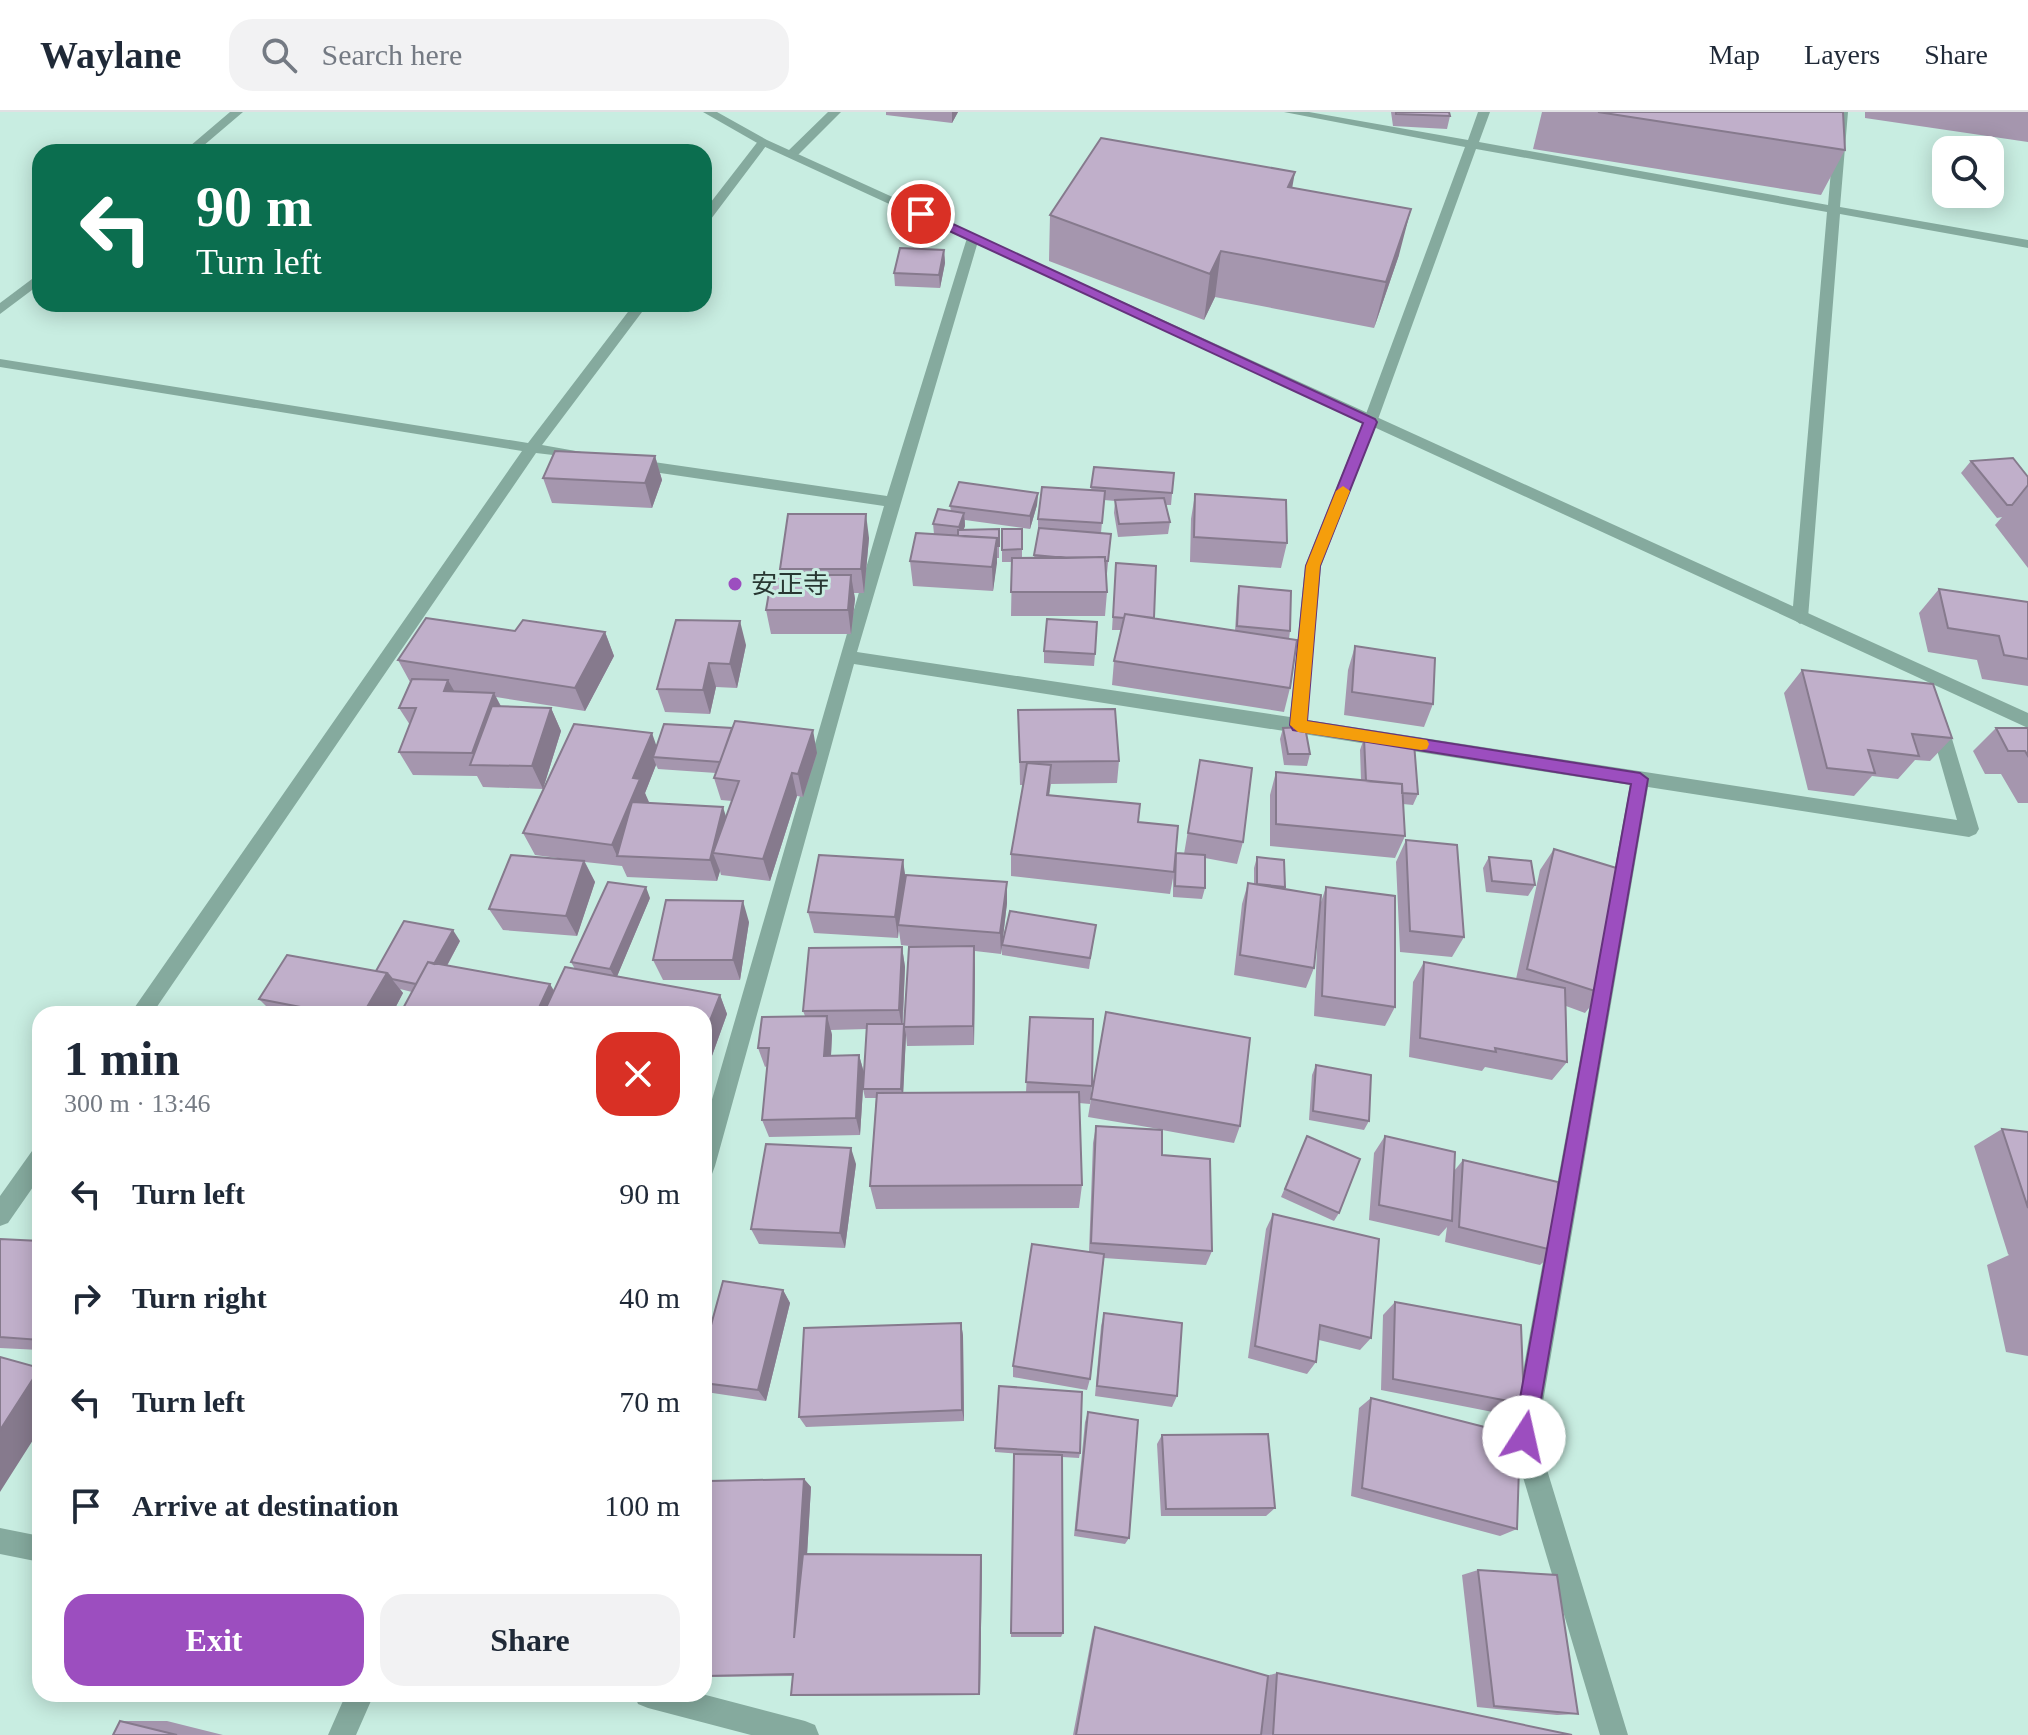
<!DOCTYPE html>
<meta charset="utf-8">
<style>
:root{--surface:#fff;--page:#f2f2f3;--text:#1f2937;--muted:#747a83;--line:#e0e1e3;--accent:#9c4ebf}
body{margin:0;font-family:"Times New Roman","Noto Sans JP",serif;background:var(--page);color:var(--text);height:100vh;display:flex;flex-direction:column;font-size:30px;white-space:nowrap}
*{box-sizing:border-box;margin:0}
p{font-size:26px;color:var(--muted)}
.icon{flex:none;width:44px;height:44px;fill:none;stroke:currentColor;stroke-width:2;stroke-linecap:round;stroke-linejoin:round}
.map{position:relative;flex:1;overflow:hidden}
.drawer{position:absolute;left:32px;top:894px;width:680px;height:696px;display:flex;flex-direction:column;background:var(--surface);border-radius:24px;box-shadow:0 4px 20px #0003}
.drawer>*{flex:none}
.top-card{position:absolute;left:32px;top:32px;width:680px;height:168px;border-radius:24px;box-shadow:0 4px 20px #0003;background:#0b6e4f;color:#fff;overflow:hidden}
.buttons{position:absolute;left:1932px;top:24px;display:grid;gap:16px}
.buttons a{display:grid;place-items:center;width:72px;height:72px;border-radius:16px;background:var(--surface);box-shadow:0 4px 20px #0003;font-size:40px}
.pin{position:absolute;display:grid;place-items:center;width:68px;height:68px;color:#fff;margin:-34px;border:4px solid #fff;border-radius:50%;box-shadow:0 2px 8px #0007}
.me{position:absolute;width:88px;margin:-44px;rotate:10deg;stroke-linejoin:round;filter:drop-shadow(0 0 6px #0008)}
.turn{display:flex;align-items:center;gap:28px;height:168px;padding:0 32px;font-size:36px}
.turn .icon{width:104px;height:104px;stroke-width:2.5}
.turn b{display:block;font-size:56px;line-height:68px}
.round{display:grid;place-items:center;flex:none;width:84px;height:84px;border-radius:24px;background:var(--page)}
.summary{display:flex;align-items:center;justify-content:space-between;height:136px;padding:0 32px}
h1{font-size:48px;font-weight:700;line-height:60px}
.button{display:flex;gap:16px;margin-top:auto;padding:16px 32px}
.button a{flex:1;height:92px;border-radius:24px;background:var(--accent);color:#fff;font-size:32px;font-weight:700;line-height:92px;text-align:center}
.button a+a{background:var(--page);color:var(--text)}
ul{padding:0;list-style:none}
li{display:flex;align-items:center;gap:24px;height:104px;padding:0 32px}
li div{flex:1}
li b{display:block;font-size:30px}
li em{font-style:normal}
header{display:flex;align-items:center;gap:48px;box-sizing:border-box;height:112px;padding:0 40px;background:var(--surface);border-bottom:2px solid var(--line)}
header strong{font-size:38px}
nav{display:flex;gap:44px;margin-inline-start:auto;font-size:28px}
.search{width:560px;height:72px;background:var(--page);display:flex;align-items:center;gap:20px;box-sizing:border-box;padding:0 28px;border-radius:24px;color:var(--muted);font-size:30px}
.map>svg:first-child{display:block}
</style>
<header>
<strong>Waylane</strong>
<div class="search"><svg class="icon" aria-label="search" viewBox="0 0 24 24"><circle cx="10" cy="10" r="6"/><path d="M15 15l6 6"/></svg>Search here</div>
<nav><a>Map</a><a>Layers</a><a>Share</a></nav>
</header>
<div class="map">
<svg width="2028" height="1623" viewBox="0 0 2028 1623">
<rect width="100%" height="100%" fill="#c8ede1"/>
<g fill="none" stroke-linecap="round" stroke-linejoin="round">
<path fill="#85aa9e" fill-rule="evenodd" d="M230,0h13l-47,40h-13z
M828,0h13l-45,45h-8v-6z
M1284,0h25l159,28 10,-28h12l-11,30 349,63 8,-93h12l-8,95 188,33v8l-188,-34 -32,404 -8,6 -8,-6 35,-406 -351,-63 -99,273 -56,144 -14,154 650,100 -28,-98 9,-7 9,7 32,107 -3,5 -7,3 -321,-50 -111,650 91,298h-28l-89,-298 119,-652 -776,-121 -139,502 -3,8 -8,3v-50l180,-621 -251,-37 -8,-5 8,-5 254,37 80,-258 11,-3 1,3 -122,414 433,65 15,-151 58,-144 102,-275z
M759,28l10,2 -61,81 -4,1v-13z
M40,161v11l-40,30v-11z
M634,192h14l-106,141 45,8v6l-51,-6 -384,561h-22l392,-563 -522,-84v-8l528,84z
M40,1035v30l-32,46 -8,3v-30l32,-45z
M0,1416l40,8v26l-40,-8z
M346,1582h28l-18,41h-28z
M634,1582h68l103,27 10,4 4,10h-68l-103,-27 -10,-4z"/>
<path fill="#85aa9e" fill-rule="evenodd" d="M703,0h14l50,28 1261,573v15l-1269,-584z"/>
</g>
<path fill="#a596ae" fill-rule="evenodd" d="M886,0h72l-6,11 -66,-8z
M1391,0h58l1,4 -3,13 -54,-3z
M1542,0h301l2,38 -24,45 -288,-46z
M1865,0h163v30l-163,-24z
M1292,76l107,67 -25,73 -159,-31 -11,23 -155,-59 1,-46z
M944,138l1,13 -5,25 -45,-2 -1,-13z
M655,344l7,24 -10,28 -100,-5 -9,-25z
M1971,349l57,16v91l-33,-43 7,-8 -5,1 -36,-45z
M1094,355l80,6 -3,32h-5l4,17 -2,12 -50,3 -4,-24 1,-12 -11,-1 -3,33 10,1 -4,39h-1l1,19 -2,24h-94l1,-54h-10v-33h20v29h12l4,-26v-13l53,-29z
M1038,381l-1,12 -7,24 -65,-9v6l-2,4 36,-1v29h-2l-4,33 -80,-5 -3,-25 24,-27 -1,-10 18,-13 -1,-5z
M1195,382l92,49 -6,25 -91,-6 1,-43z
M869,426l-5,55h-10l1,6 -4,35h-80l-5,-24 16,-35 -2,-6z
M1116,451l38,55 81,13 2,-33 2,-12 51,45 -1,8 1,49 -6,24 -172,-27 2,-24 7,-31h-9z
M1939,477l89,13v84l-46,-7 -5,-19 -49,-8 -9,-39z
M515,519l90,1 9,24 -29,55 -89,-14 5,9 50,2 10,23 -18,58 -60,-2 -6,-11 -64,-1 -14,-23 11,-27 -11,-17 11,-26 -12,-22z
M746,533l-9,43 -21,-1 -6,27 -45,-2 -8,-23z
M1355,534l78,58 -9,23 -80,-12 4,-45z
M1044,539l51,3 -1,12 -50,-3z
M1802,558l150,68 -22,23 -15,-1 -17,19 -26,-3 -18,20 -46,-6 -24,-97z
M1018,598l101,51 -2,22 -66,1 -2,11 89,27 38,31 8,1 16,-94 43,82 -6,22 -32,-6v30l-3,11 -29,-2v-19l-3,16 -159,-18v-22l12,-69h-3z
M1283,616l27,26 -3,12 -23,-1 -4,-26z
M1996,616h32v75h-10l-17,-29h-16l-12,-23z
M1364,626l54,56 -5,11 -10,-1 2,32 -10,22 -125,-12v-51l6,-23 85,8 -1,-30z
M657,635l160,6 -14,44 -6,-1 -27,85 -49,-6 -1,-4 -3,10 -90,-4 -5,-11 -37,-4 10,20 -18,54 -74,-6 -14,-21 76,-50 -30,-4 -12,-22zM656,653l2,4 58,4 -2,5 7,22 11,1 -6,16 -78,-14 -3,-10z
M1406,728l58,97 -12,20 -52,-5 -4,-90z
M1554,737l47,144 -16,20 -19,-7 1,56 -15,18 -67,-13 -3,4 -73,-14 4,-75 11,-20 92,17 24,-109z
M1257,745l28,30 -1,2 36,16 6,-18 69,120 -10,19 -71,-10 4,-89 -4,41 -8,20 -72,-13 8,-71 6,-21 6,1v-16z
M1489,745l46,28 -7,11 -42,-4 -3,-24z
M903,748l2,19 102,24 -6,51 -26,-3 -1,94 -67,1 -1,-11 -3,57h123l4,-75 62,69 -2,18 -11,-1 3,82 -3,23 -203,1 -6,-23 6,-88h-11l-2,-9 -3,46 -91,2 -7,-17 5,-54 -2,1 -7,-19 47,-32 -2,-5 99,-64 3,20 -2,57h1l14,-77 -17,-2 -2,-14 -1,7 -84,-5 -6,-21zM867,917l-3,44 -5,-18 -28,1 1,-21 -1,-5z
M650,786l-33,78 103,19 7,19 -23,64v-64l-292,-22 -12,-3 3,4 -11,21h-118l-15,-15 117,-28 84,-30 -13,25 107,25 21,-22 -4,-7z
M749,810l-9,58h-77l-10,-20z
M1096,813l-7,44 -87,-14v-10z
M1316,953l53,56 -5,9 -55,-10 3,-45z
M1091,987l149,27 -6,17 -72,-13v25l50,96 -6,14 -102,-7 -14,121 -3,11 -74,-13v-11l76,-114 4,-109 3,-17 63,3 -71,-12z
M2002,1017l26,3v224l-22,-4 -19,-87 22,-10 -1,-1 -34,-108z
M1307,1024l32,77 -5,8 -53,-24z
M1385,1024l69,35 9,-11 93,91 -16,14 -95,-23 2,-15 -8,9 -70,-16 5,-67z
M856,1052l-11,84 -86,-4 -8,-15z
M1273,1102l98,124 -11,12 -41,-10 -3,22 -9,12 -59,-16 18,-129z
M0,1127l40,2v109l-40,-2z
M783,1178l7,13 -24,98 -60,-9 -2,-1v-40z
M1395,1190l129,102 -16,11 -127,-25 2,-75z
M1104,1201l73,83 -5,11 -77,-11 6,-70z
M961,1211l2,13 1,85 -158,6 -7,-10z
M1371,1286l146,131 -17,7 -149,-40 8,-88z
M1088,1300l41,126 -4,6 -51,-8 11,-114z
M1162,1323l113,73 -9,8h-105l-4,-72z
M995,1336l85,5 -1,5 -17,-1 1,176 -2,4h-50l3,-183h6l-25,-2z
M804,1367l7,8 -4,67 175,7 -2,134 -181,1 -8,-1 2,-19 -89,1v-140z
M1478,1458l100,144 -21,1 -80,-8 -15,-132z
M1095,1515l171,49 11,-3 295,62h-499l20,-105z
M120,1609h47l56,14h-110z"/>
<path fill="#867a8d" d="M952,0h6l-6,11z
M1295,60l-8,45 1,-30z
M1411,97l-12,46 -25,73 12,-46z
M944,138l1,13 -5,25 -1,-13z
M1221,139l-6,46 -11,23 6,-46z
M655,344l7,24 -10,28 -7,-25z
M1038,381l-1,12 -7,24v-13z
M964,401l1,13 -5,14 -1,-13z
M866,402l3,24 -5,55 -3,-24z
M997,426v25l-4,28 -1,-24z
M851,463l4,24 -4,35 -3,-24z
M740,509l6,24 -9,43 -7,-24z
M605,520l9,24 -29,55 -10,-23z
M709,551l7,24 -6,27 -7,-24z
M448,568l13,23 -17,-12z
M494,581l12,24 -27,48 -7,-12z
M551,596l10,23 -18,58 -11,-23z
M813,618l4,23 -14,44 -5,-23z
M652,621l8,23 -7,1 3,8 -11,28 4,9 -22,54h-10l-5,-11 21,-67z
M1051,653l-1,23 -4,29 1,-22z
M792,661l5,23 -27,85 -7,-22z
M723,695l7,22 -17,24 7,18 -3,10 -7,-21z
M903,748l3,21 -8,44v13l-3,-21z
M584,749l11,21 -18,54 -11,-20z
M1007,770v21l-6,51 -1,-21z
M646,775l4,11 -34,81 -6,-10z
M743,789l6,21 -9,58 -7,-20z
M453,818l7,11 -29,54 -8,-10z
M974,834l1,21 -1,78 -1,-19z
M902,835l3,20 -3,62 -3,-19z
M387,861l16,20 -11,21h-29z
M550,872l12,20 -5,10h-21z
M720,883l7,19 -23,64v-42z
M827,904l5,19 -2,39 -6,-18z
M904,912l2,11 -3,63 -2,-9z
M859,943l5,18 -4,62 -4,-17z
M851,1036l5,16 -11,84 -5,-15z
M783,1178l7,13 -24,98 -8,-11z
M961,1211l2,13 1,85 -2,-11z
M40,1257v60l-40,63v-62z
M804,1367l7,8 -9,154 -8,-3z
M981,1443l1,6 -2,134 -1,-1z"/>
<path fill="#c0afca" stroke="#867a8d" stroke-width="2" d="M1396,0h53l1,4 -54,-2z
M1598,0h245l2,38z
M1101,26l194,34 -7,15 123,22 -25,73 -165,-31 -11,23 -160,-59z
M900,136l44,2 -5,25 -45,-2z
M555,339l100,5 -10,27 -102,-5z
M2013,346l15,19v8l-16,20h-5l-36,-44z
M1094,355l80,6 -2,20 -81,-6z
M959,370l79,11 -8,23 -80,-10z
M1042,375l63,4 -3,32 -64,-4z
M1195,382l91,6 1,43 -93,-6z
M1164,386l6,24 -51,2 -4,-24z
M938,397l26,4 -5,14 -26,-3z
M788,402h78l-5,55h-81z
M1039,416l72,6 -3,27h-3v-4l-39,1 -32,-3z
M999,417v17h-2v-8l-39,-2v-6z
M1002,417h20v20l-20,1z
M916,421l81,5 -5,29 -82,-6z
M1105,445l2,35h-96l1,-34z
M1116,451l40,3 -2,52 -29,-4 -1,4 -11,-1z
M772,463h79l-3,35h-82z
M1239,474l52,5 -1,40 -53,-5z
M1939,477l89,13v57l-24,-4 -5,-19 -51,-8z
M1125,502l172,26 -7,48 -176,-27z
M426,506l89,13 8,-11 82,12 -30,56 -177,-28z
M1047,507l50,3 -2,32 -51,-3z
M676,508l64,1 -10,43 -21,-1 -6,27 -46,-1z
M1355,534l80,12 -2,46 -81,-12z
M1802,558l131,14 19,54 -40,-4 7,22 -51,-6 7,23 -48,-5z
M412,567l36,1 -4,11 50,2 -22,60 -73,-1 17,-44h-17z
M492,594l59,2 -19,58 -62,-1z
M1115,597l4,52 -99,1 -2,-52z
M735,609l78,9 -15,44 -6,-1 -29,86 -50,-6 26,-72 -25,-3z
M574,612l78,9 -19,45 7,1 -28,66 -89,-12z
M664,612l68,4 -12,34 -67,-5z
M1305,615l5,27h-22l-5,-26z
M1996,616h32v28l-3,-5h-17z
M1364,626l50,5 4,51 -16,-1v-9l-36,-3z
M1200,648l52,8 -9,74 -55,-9z
M1027,651l24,2 -4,30 93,9 -2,18 40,4 -4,46 -163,-18z
M1276,660l126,12 3,52 -129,-12z
M632,690l91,5 -13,53 -93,-4z
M1406,728l51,5 7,92 -54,-6z
M1554,737l69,21 -22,123 -74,-24z
M1176,741l29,2v33l-30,-2z
M511,743l73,6 -18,55 -77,-7z
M819,743l84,5 -8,57 -87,-5z
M1257,745l27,3 1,27 -28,-3z
M1489,745l42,4 4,24 -43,-4z
M906,763l101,7 -7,51 -102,-8z
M608,770l38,5 -36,82 -39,-7z
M1248,771l73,12 -7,73 -74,-13z
M1326,775l69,9v111l-73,-11z
M666,788l77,1 -10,59h-80z
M1010,799l86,14 -6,33 -88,-13z
M404,809l49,9 -19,34 -6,-2 -12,22 -24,-5 -5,-6 -11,-2z
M974,834l-1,80 -69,1 5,-80z
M902,835l-3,63 -96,1 6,-63z
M287,843l100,18 -24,41h-26l-78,-15z
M428,850l122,22 -14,30h-136z
M1424,850l141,26 2,74 -72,-14 1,4 -76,-14z
M565,855l155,28 -16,41v-22h-161z
M1106,900l144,26 -10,88 -149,-27z
M827,904l-3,40 35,-1 -3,63 -94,2 7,-72h-11l4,-31z
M1030,905l63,2 -1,67 -66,-4z
M867,912h37l-3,65h-38z
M1316,953l55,10 -2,46 -56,-10z
M1079,980l3,93 -212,1 7,-93z
M1096,1014l66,4v25l48,4 2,92 -121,-8z
M2002,1017l26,3v76z
M1307,1024l53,23 -21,54 -54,-24z
M1385,1024l70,16 -3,69 -73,-16z
M766,1032l85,4 -11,85 -89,-4z
M1463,1048l95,22 -2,69 -97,-24z
M1273,1102l106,25 -8,99 -51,-13 -4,37 -61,-16z
M0,1127l40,2v99l-40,-3z
M1032,1132l72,10 -14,125 -77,-13z
M723,1169l60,9 -25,100 -54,-7v-32z
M1395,1190l126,23 3,79 -131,-25z
M1104,1201l78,10 -5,73 -80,-10z
M961,1211l1,87 -163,7 5,-89z
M0,1245l40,11 -40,62z
M999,1274l83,6 -2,61 -85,-5z
M1371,1286l149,38 -3,93 -155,-41z
M1088,1300l50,8 -9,118 -53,-8z
M1268,1322l7,74 -109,1 -4,-74z
M1014,1342l48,1 1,178h-52z
M804,1367l-10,159 9,-84 178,1 -2,139 -188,1 2,-21 -89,2v-139l5,-56z
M1478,1458l79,5 21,139 -84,-8z
M1095,1515l173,49 -7,59h-185z
M1277,1561l295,62h-299z
M120,1609l57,14h-64z"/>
<path fill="#9c4ebf" stroke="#65337c" stroke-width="2" d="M917,99h8l450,208 2,3 -57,144 -13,155 333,52 8,6 -115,667 -9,3 -8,-3 -3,-9 118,-653 -338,-54 -3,-5 16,-159 57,-143 -446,-207z"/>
<path fill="#f59e0b" d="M1343,374l7,5 -30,75 -13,155 120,19 2,4 -2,5 -6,1 -123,-18 -8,-7 16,-159 30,-75z"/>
<circle fill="#9c4ebf" stroke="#c8ede1" stroke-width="3" cx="735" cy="472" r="8"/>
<g text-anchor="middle" stroke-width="6" stroke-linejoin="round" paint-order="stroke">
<g font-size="26" fill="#283732" stroke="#c8ede1" text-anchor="start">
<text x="751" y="481">安正寺</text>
</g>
</g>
</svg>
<div class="buttons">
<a><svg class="icon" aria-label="search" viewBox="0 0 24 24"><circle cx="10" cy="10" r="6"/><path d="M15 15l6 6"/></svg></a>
</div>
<div class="pin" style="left:921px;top:102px;background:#d93025"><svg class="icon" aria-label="arrive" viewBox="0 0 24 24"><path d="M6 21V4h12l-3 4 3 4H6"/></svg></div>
<svg class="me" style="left:1524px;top:1325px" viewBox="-20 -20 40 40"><circle r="19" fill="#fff"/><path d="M0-13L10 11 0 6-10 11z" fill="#9c4ebf"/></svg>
<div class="top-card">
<div class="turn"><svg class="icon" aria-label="left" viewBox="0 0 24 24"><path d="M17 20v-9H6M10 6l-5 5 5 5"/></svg><div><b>90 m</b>Turn left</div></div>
</div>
<section class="drawer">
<div class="summary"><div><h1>1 min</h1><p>300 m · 13:46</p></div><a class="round" style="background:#d93025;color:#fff"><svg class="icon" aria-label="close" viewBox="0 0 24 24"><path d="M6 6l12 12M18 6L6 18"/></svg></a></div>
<ul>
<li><svg class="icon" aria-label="left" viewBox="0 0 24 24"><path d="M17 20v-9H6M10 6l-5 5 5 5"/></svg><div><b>Turn left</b></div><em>90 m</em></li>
<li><svg class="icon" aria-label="right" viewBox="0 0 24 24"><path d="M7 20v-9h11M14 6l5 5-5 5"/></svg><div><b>Turn right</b></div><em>40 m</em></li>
<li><svg class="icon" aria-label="left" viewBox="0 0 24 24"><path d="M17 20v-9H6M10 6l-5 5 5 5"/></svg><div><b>Turn left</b></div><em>70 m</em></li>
<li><svg class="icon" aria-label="arrive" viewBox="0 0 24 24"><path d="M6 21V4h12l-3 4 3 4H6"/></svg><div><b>Arrive at destination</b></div><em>100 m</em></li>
</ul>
<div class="button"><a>Exit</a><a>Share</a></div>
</section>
</div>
